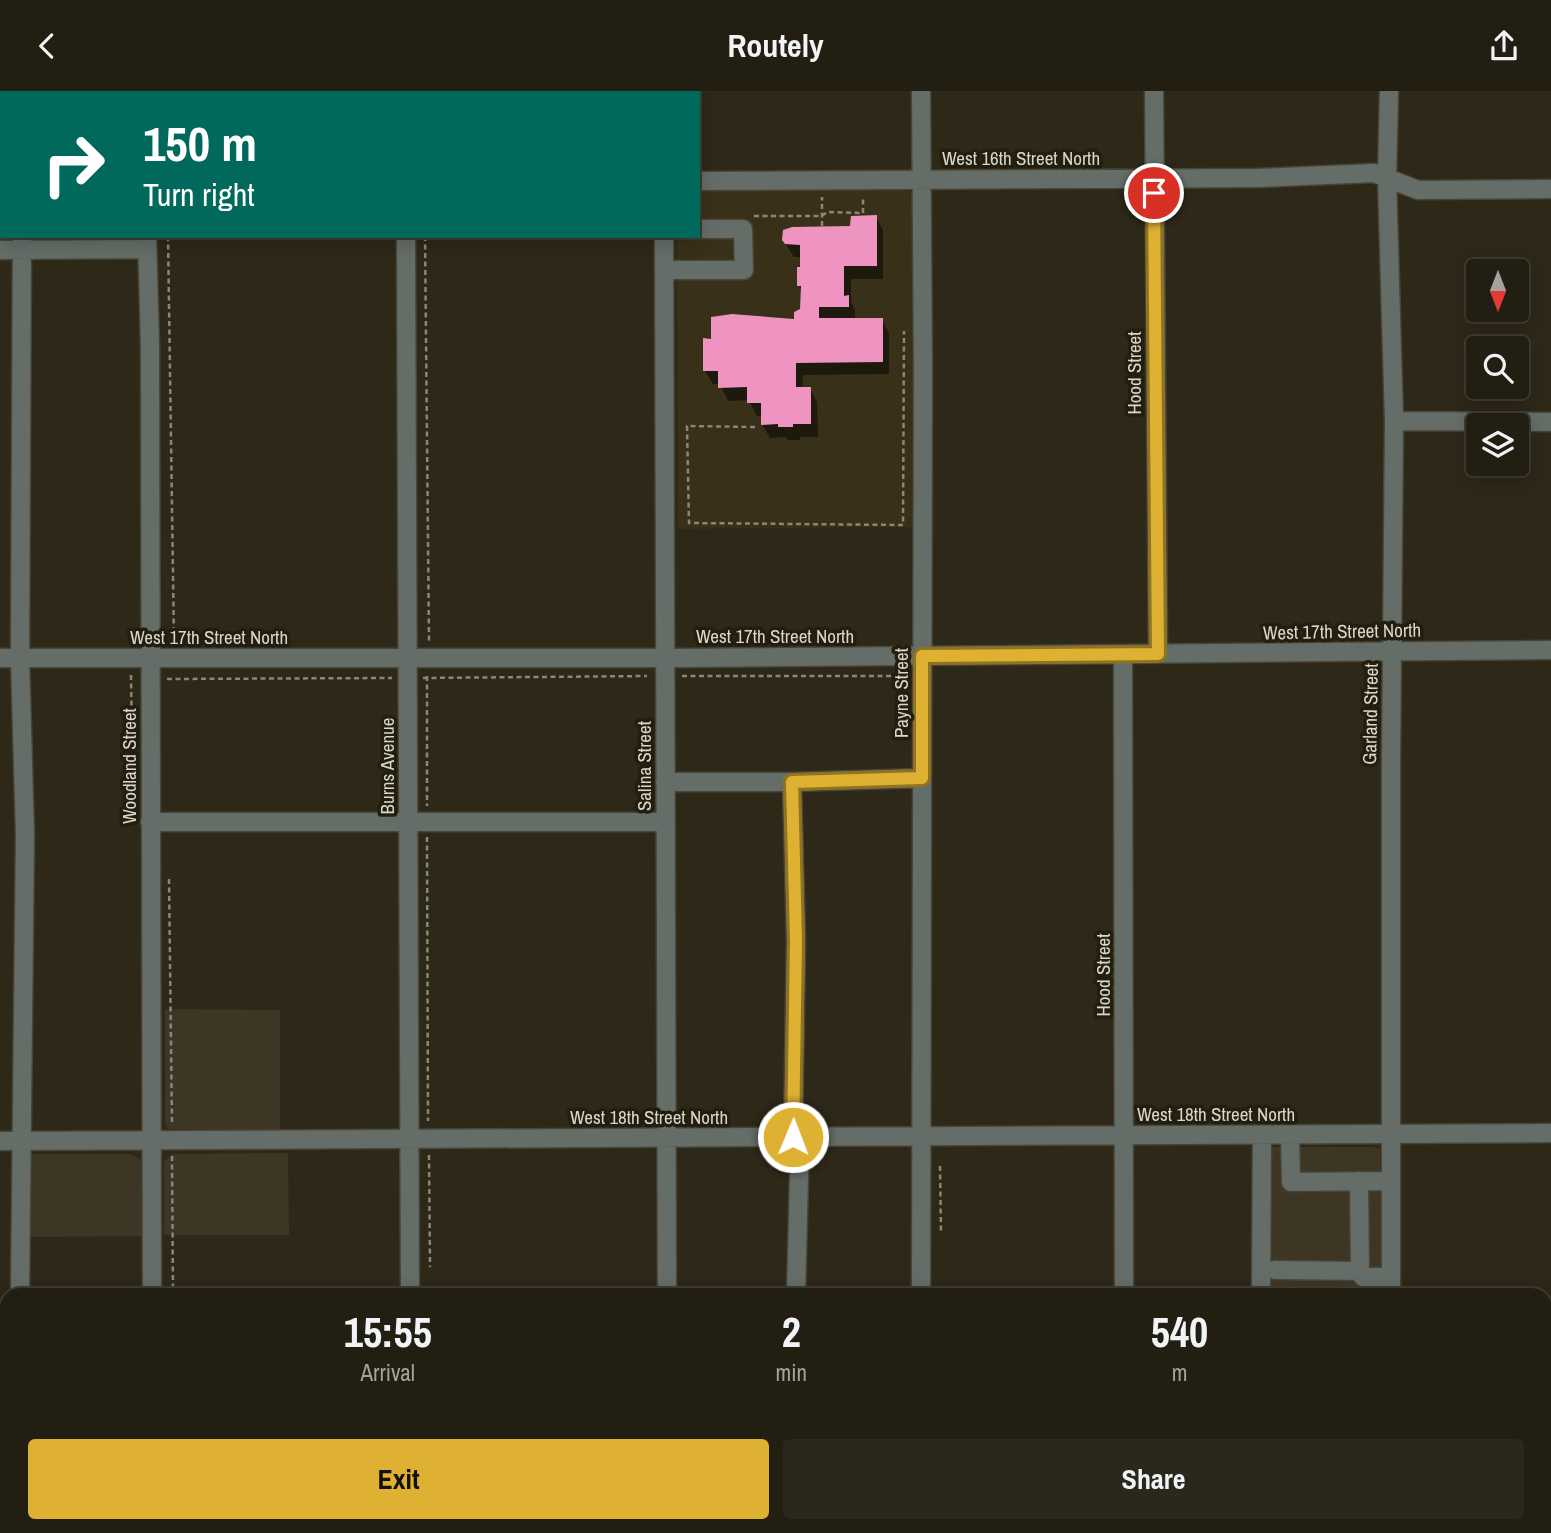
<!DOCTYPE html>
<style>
:root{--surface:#221e12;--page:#2a271b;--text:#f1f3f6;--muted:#a2a29f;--line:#3f3c32;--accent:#deb133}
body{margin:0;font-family:"Archivo Narrow",sans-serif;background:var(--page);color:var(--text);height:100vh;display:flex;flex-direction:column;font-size:26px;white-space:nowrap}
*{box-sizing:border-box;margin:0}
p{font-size:23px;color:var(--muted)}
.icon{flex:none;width:38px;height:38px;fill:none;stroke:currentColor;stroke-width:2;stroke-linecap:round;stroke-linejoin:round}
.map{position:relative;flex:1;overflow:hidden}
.panel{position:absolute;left:0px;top:1197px;width:1552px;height:245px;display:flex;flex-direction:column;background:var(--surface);border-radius:21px 21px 0 0;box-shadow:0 4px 18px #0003,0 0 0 2px var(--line)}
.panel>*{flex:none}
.guide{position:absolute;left:0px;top:0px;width:700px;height:147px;box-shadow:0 4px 18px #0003,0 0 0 2px var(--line);background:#00695c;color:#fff;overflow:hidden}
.needle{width:46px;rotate:180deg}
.controls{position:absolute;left:1466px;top:168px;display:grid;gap:14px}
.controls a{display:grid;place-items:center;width:63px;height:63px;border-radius:7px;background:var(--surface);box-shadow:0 4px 18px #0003,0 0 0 2px var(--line);font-size:35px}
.pin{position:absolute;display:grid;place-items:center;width:60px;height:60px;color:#fff;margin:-30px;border:4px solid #fff;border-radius:50%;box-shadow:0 2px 7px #0007}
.me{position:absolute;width:77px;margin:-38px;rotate:1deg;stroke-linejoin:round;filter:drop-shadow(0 0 5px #0008)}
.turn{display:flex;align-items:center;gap:24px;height:147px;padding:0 28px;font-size:32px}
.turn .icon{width:91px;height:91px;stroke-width:2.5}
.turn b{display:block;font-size:49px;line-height:60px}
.eta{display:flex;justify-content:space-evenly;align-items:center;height:119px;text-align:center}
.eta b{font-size:42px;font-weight:700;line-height:49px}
.button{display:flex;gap:14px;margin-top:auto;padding:14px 28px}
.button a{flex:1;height:80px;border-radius:7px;background:var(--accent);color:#111;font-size:28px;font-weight:700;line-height:80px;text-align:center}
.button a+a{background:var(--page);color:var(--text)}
header{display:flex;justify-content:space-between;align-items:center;height:91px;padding:0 28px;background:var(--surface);font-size:32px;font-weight:700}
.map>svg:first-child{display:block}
</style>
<header><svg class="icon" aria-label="back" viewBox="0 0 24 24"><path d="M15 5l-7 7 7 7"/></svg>Routely<svg class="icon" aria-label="share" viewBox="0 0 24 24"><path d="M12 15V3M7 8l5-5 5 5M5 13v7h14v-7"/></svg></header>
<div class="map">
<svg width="1551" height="1442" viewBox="0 0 1551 1442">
<rect width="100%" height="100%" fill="#2d2818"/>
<path fill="#3d3625" d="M165,918l115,1v122l-112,-3 -3,-4z
M1261,1056h113l6,2 3,137 -121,1z
M288,1062l1,82h-125v-73l8,-8z
M28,1063h103l9,5 3,7v70l-117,1z"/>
<path fill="#383019" d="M698,99h204l8,3 4,5 -2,329 -234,2 -1,-293h21z"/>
<path fill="#0007" d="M554,0h42v2h-42z
M876,126l7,13v49h-32v23l4,8v10h27l7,13v41l-86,1 -1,14h8l7,13 1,35h-18v3h-12l-2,-3 -16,1 -8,-14v-8h-5l-8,-16 -21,1 -8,-17h-7l-8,-13 8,-30 83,-20 5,-11 1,-18 -3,-6 3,-29h-8l-11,-17 69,-12z"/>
<path fill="#ef94c1" d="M877,124v51h-33v30l5,-1v12h-30v11h64v44l-87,1v24h15v37h-18v3h-15v-3l-17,1v-22h-14v-16l-29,1v-17h-15v-33l8,1v-22l21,-3 62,5v-7l6,-3 1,-23h-4v-19h3v-22l-15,-1 -3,-4 1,-10 9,-3 58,-1 1,-10z"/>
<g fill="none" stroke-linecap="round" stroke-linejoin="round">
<g stroke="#494435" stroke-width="21">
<path id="minor" d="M149,0v2
M921,0l2,280 -2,924
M1154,0l4,563
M1389,0l-2,87 7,243 -3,344v530
M22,2l1,-2
M406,2l1,-2
M663,2v-2
M698,90l560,-3 116,-5 44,17 133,-1
M147,145l3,110 2,949
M406,145l4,1059
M664,145l3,1059
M0,159l146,-1
M664,179h80l-1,-41h-45
M1394,330l157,1
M1123,564l1,640
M0,567h683l868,-8
M665,691h127
M150,731h515
M1290,1044l1,47 100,-1
M793,1046l3,-196 -4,-159 130,-4
M0,1050l1551,-8
M1359,1090l1,90 3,6h28
M1275,1179l85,1
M20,1204l5,-460 -5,-177 2,-422
M796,1204l4,-158
M1261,1204l1,-160
M152,1435v7
M411,1435v7
M922,1435v7
M1125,1435v7
M1391,1435v7
M19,1442v-7
M667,1442v-7
M791,1442v-7
M1260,1442v-7"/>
</g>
<path stroke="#8a8679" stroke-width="2.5" stroke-dasharray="5 3.5" stroke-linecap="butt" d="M683,0v2
M754,125h68l5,-4 36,1v-16
M822,135v-29
M168,145l6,406
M425,145l4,405
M755,336l-68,-1 2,97 214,2 1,-194
M131,584l2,144
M427,585v130
M682,585h224
M423,587l224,-2
M167,588l225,-1
M427,746l1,284
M169,788l3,246
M429,1064l1,112
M172,1065l1,139
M940,1075l1,66
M173,1435v7
M686,1435v7"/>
<use href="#minor" stroke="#656d68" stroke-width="18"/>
</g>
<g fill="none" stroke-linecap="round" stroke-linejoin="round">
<g stroke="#907321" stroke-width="18">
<path id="route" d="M793,1046l3,-196 -4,-159 130,-4v-122l236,-2 -4,-461"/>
</g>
<use href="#route" stroke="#deb133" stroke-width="12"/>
</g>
<g text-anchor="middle" stroke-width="7" stroke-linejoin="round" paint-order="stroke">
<g font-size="19" fill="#d9d6cc" stroke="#231e0e">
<text x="1021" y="74">West 16th Street North</text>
<text transform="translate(1134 282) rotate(-90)" y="7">Hood Street</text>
<text transform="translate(1342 540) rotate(-1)" y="7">West 17th Street North</text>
<text x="775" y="552">West 17th Street North</text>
<text x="209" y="553">West 17th Street North</text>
<text transform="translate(901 602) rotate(-90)" y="7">Payne Street</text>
<text transform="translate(1370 623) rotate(-89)" y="7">Garland Street</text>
<text transform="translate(129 675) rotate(-90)" y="7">Woodland Street</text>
<text transform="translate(387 675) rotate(-90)" y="7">Burns Avenue</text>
<text transform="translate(644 675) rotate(-90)" y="7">Salina Street</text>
<text transform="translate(1103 884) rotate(-90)" y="7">Hood Street</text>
<text x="1216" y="1030">West 18th Street North</text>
<text x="649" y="1033">West 18th Street North</text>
</g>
</g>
</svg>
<div class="controls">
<a><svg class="needle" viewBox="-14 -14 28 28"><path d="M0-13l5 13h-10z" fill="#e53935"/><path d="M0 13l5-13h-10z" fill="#a2a29f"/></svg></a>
<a><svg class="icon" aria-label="search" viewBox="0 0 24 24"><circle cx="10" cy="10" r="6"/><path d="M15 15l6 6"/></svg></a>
<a><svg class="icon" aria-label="layers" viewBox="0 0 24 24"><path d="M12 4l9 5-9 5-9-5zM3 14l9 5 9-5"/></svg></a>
</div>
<div class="pin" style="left:1154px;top:102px;background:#d93025"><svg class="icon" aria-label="arrive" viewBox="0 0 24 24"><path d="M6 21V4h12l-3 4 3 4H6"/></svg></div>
<svg class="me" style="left:793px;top:1046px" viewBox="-20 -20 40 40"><circle r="17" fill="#deb133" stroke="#fff" stroke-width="3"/><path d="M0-11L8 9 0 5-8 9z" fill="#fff"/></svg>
<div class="guide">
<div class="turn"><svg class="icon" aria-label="right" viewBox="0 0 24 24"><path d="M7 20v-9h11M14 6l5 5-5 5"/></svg><div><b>150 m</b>Turn right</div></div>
</div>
<section class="panel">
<div class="eta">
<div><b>15:55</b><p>Arrival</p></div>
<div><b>2</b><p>min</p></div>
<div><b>540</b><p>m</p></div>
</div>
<div class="button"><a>Exit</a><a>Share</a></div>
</section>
</div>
